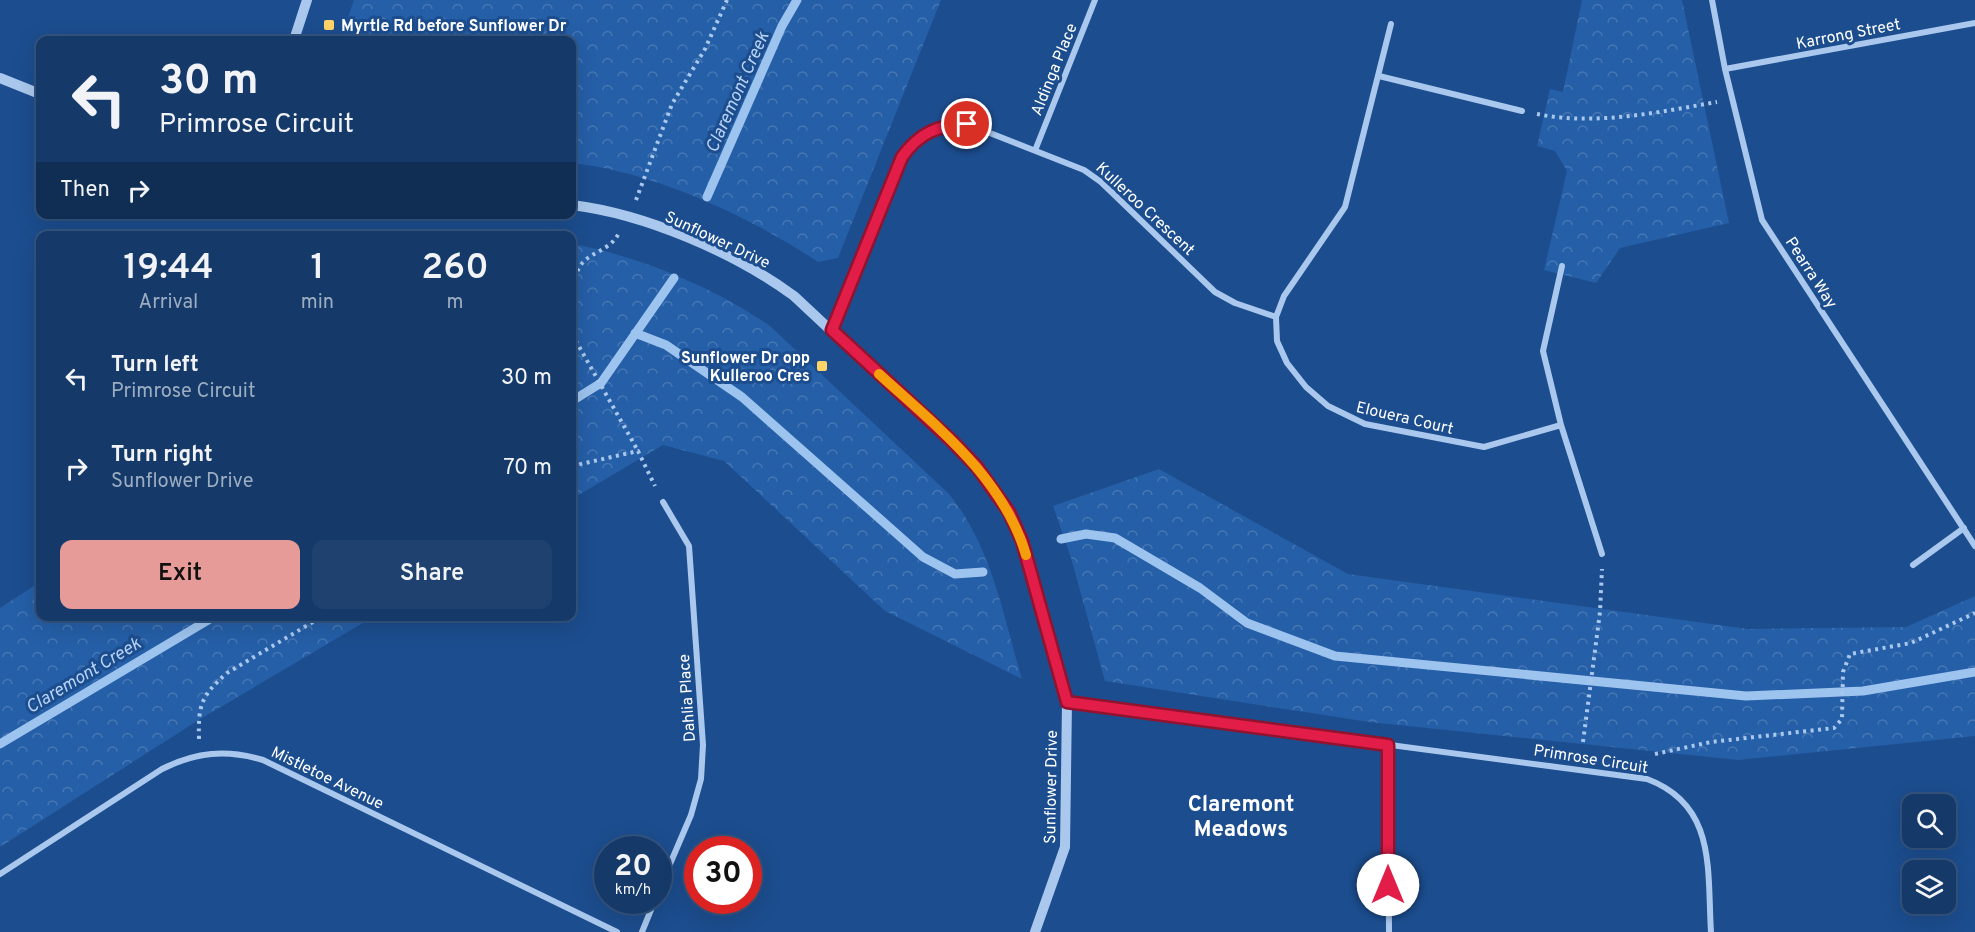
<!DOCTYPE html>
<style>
:root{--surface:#153a6a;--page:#1e4170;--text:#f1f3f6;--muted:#9dadc1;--line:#34547e;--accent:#e69b98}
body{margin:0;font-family:Overpass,sans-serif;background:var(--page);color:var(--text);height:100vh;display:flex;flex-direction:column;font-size:22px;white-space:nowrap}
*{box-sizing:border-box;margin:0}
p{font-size:20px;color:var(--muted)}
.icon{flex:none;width:33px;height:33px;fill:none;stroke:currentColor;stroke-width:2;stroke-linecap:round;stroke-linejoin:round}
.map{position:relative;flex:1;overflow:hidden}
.drawer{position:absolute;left:36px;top:231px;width:540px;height:390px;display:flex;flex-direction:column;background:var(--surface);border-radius:12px;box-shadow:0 6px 24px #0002,0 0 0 2px var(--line)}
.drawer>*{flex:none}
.banner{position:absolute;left:36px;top:36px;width:540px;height:183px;border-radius:12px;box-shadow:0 6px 24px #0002,0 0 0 2px var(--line);background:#153a6a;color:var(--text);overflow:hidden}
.buttons{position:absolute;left:1902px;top:794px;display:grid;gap:12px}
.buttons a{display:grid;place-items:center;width:54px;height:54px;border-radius:12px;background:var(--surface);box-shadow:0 6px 24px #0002,0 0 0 2px var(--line);font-size:30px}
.speed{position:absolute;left:594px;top:836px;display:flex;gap:12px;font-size:30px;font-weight:700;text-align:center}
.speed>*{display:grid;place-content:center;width:78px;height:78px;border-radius:50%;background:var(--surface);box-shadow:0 6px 24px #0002,0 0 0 2px var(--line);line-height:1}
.speed small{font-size:15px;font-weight:400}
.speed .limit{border:9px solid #d22;background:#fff;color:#111}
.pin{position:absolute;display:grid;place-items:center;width:51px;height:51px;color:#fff;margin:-26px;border:3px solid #fff;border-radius:50%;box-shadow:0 2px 6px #0007}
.me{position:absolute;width:66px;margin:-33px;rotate:0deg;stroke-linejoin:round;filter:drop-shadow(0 0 4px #0008)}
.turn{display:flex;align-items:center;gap:21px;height:126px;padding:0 24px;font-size:27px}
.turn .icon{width:78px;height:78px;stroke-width:2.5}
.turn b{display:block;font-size:42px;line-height:51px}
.then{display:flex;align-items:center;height:57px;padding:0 24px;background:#0003;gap:12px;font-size:22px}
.eta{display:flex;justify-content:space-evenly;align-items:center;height:102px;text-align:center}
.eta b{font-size:36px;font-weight:600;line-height:42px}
.primary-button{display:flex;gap:12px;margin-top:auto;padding:12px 24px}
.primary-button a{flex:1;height:69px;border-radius:12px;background:var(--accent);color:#111;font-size:24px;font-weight:600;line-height:69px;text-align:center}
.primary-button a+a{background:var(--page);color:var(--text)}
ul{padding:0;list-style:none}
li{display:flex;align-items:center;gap:18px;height:90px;padding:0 24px}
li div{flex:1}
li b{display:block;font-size:22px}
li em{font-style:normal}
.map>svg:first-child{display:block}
</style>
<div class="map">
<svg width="1975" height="932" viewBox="0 0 1975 932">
<defs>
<pattern id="park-crowns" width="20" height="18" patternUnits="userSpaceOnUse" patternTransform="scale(1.5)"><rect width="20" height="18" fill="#255fa7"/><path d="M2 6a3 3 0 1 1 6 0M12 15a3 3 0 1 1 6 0" fill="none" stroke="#4677b4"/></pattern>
</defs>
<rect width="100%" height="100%" fill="#1c4d8e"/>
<path fill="url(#park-crowns)" d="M354,0h587l-103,258 -20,4c-69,-46 -164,-90 -246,-99v-123h-232z
M1582,0h100l47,223 -109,25 -24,35 -52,-13 23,-99 -12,-20 -18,-5 13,-57 13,3z
M572,244c64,11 144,44 198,82l179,168c43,53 54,121 73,185l-137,-68 -161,-150 -61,-16 -91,54z
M1159,469l189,105 400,55 158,-2 69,-31v140l-237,24 -369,-38 -264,-41 -34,-123 -18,-52z
M40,582v34l333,1 -176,104 -197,126v-239z"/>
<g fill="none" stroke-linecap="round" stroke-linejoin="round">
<path stroke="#9dc3ef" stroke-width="9" d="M707,197l75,-171 15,-26
M635,333l31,12 76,52 181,160 32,17 28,-2
M572,401l29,-18 73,-105
M1061,539l25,-5 29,4 85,50 47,35 88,33 411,40 117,-5 112,-19
M0,744l215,-128"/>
<path stroke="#aac8ed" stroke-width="4" stroke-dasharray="3 4.5" stroke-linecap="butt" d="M1537,114c58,12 122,-2 180,-12
M636,200l36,-96 33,-55 22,-49
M572,308c1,-14 1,-30 8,-42 10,-15 29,-14 39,-33
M572,334l66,117
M572,466l66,-15 17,35
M199,739c-1,-34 2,-43 28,-66l96,-57
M1583,742l17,-130 2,-43
M1655,754l56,-12 123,-14 8,-9 1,-47 7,-18 61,-11 64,-30"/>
<path stroke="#aac8ed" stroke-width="6" d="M1712,0l13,69 37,151 213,326
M1391,24l-46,183 -61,89 -8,21 1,24 10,22 19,24 22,19 37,18 119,23 77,-22
M1725,69l250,-46
M1379,76l143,35
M1036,148l59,-148
M1562,266l-19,85 18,74 41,129
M832,330l69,-173c18,-24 37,-32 66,-33l117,46 17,12 114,110 20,11 41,14
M1913,565l51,-37
M1067,702l580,77c70,26 60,91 64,153
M1388,745l1,187
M0,874l162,-105c34,-17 64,-20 101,-9l354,172
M658,892l33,-77 10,-36 2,-34 -14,-199 -26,-44
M642,932l13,-32"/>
<path stroke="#aac8ed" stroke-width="10" d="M294,40l13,-40
M0,78l40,16
M572,205c73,9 162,47 222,91l183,171 32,45 13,29 45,161 -2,145 -30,85"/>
</g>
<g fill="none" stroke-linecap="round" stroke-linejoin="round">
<g stroke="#92132f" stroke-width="15">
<path id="route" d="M967,124c-29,1 -48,9 -65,33l-70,173 120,111 25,26 32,45 13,29 45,161 321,43v140"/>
</g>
<use href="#route" stroke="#e11d48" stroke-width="10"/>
<path stroke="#f59e0b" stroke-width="10" d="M879,374c57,52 124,103 147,181"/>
</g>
<g fill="#fed367" stroke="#1c4d8e" stroke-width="2">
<rect x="323" y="19" width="12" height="12" rx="3"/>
<rect x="816" y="360" width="12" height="12" rx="3"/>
</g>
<g text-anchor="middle" stroke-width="6" stroke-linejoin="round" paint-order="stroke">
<g font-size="16" font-weight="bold" fill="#fff" stroke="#1c4d8e" text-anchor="start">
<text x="341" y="31">Myrtle Rd before Sunflower Dr</text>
<text x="810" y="363" text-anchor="end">Sunflower Dr opp<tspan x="810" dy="18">Kulleroo Cres</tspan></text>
</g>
<g font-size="16" fill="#fff" stroke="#1c4d8e">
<text transform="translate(1848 33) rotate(-11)" y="6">Karrong Street</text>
<text transform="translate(1053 69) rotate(-68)" y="6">Aldinga Place</text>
<text transform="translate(1146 208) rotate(43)" y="6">Kulleroo Crescent</text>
<text transform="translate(718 239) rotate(25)" y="6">Sunflower Drive</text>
<text transform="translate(1812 272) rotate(57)" y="6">Pearra Way</text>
<text transform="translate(1405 417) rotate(13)" y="6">Elouera Court</text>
<text transform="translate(686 698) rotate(-94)" y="6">Dahlia Place</text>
<text transform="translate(1591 758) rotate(9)" y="6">Primrose Circuit</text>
<text transform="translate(328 777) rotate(26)" y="6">Mistletoe Avenue</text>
<text transform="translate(1050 787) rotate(-89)" y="6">Sunflower Drive</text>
</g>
<g font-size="18" font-style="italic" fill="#b6d2f5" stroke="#1c4d8e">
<text transform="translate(737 92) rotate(-66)" y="6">Claremont Creek</text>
<text transform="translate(83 675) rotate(-31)" y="6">Claremont Creek</text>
</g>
<g font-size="22" font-weight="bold" fill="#fff" stroke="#1c4d8e">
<text x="1241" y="811">Claremont<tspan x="1241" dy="25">Meadows</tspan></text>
</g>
</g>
</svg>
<div class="buttons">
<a><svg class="icon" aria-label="search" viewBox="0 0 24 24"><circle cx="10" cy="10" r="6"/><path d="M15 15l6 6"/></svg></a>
<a><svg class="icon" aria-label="layers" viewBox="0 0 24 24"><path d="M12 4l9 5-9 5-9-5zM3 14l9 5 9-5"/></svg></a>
</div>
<div class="speed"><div>20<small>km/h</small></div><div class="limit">30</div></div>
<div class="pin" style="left:967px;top:124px;background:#d93025"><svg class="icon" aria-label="arrive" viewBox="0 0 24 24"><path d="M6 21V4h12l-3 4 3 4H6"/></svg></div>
<svg class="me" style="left:1388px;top:885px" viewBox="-20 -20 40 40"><circle r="19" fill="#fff"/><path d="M0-13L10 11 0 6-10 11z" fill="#e11d48"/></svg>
<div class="banner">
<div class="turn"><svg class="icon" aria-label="left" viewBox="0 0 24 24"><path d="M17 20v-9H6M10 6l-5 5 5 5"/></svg><div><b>30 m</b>Primrose Circuit</div></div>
<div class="then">Then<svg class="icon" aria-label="right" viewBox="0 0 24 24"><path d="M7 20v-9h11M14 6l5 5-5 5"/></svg></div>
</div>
<section class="drawer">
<div class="eta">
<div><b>19:44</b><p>Arrival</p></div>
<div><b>1</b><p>min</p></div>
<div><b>260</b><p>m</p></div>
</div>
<ul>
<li><svg class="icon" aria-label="left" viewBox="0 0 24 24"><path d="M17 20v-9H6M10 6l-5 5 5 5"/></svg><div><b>Turn left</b><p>Primrose Circuit</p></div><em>30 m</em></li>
<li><svg class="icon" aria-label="right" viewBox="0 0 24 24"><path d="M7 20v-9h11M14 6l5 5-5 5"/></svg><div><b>Turn right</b><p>Sunflower Drive</p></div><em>70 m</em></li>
</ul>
<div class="primary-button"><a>Exit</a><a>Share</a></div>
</section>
</div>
